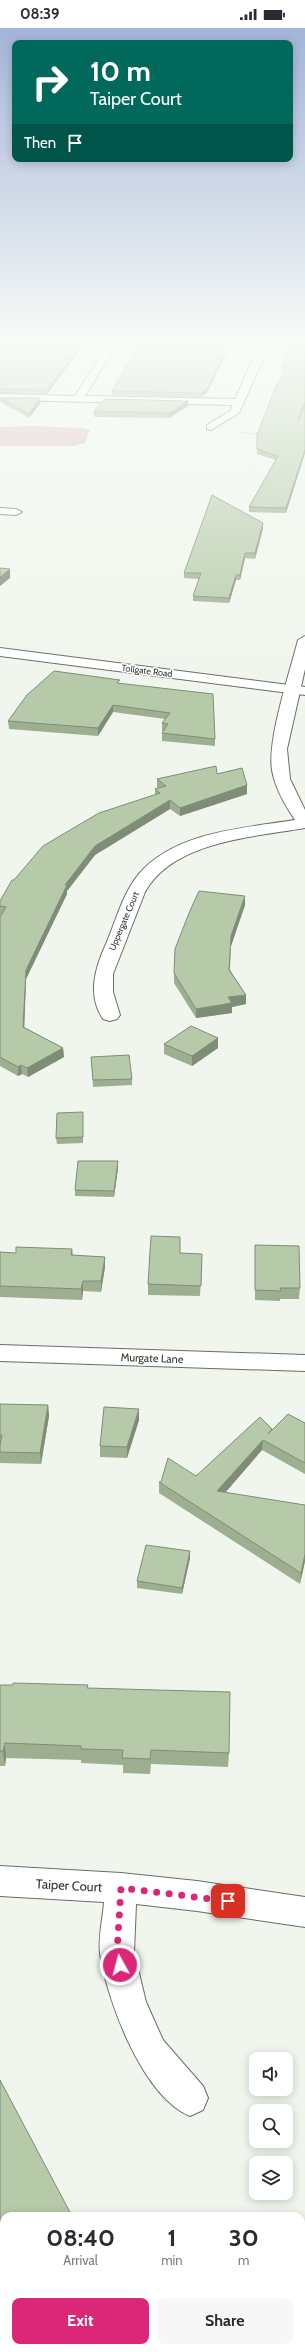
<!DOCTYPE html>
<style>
:root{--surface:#fff;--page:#f7f7f7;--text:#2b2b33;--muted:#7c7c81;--accent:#db2777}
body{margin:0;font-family:Cabin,sans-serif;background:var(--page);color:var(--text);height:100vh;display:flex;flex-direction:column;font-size:15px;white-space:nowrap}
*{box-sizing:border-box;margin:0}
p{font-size:13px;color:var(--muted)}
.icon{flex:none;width:22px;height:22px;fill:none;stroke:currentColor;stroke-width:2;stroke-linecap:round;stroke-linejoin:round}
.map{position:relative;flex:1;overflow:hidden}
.drawer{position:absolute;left:0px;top:2184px;width:305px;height:140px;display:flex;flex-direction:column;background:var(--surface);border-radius:12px 12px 0 0;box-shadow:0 2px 10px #0003}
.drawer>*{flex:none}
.guide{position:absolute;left:12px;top:12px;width:281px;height:122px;border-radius:8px;box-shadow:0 2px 10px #0003;background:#00695c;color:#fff;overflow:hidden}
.tools{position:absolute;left:249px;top:2024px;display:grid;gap:8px}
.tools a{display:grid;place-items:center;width:44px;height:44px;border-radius:8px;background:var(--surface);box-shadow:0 2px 10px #0003;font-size:20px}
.pin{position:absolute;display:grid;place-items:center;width:34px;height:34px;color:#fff;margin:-17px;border-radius:8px;box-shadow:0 2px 6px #0006}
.me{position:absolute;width:44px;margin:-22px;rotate:353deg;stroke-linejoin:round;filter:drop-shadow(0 0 3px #0008)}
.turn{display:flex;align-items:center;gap:14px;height:84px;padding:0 12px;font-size:18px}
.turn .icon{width:52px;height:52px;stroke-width:2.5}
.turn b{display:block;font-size:28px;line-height:34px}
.then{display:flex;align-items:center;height:38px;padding:0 12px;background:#0003;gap:8px;font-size:15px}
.eta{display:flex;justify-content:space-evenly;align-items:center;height:68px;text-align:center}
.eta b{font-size:24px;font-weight:800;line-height:28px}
.cta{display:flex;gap:8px;margin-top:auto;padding:8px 12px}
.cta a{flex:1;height:46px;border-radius:8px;background:var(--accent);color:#fff;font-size:16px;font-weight:800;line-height:46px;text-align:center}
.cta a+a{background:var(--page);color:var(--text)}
.status{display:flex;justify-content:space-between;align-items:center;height:28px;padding:0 20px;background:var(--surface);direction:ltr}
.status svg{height:11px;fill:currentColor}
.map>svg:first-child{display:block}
</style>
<div class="status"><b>08:39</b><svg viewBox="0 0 49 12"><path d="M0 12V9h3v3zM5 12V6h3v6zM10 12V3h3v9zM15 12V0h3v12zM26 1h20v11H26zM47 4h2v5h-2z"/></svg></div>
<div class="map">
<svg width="305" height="2324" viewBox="0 0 305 2324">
<rect width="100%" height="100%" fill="#f0f6ed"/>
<path fill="#ddb4c0" d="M35,398l45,2 10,2 -5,13 -12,3h-73v-19z"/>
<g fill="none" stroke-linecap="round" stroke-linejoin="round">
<g stroke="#696d66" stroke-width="2">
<path id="minor" d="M108,316h9l-32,52 150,3 25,-55h10l-31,69 -28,17 -4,-1v-4l23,-14 3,-6 -233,-5v-6l75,2z
M280,316h25v4l-21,-1z
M0,480l16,1 6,3 -6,3 -16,-1z
M305,608v33l-18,80 3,30 15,31v18c-51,9 -132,13 -160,64l-32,82v18l7,23 -3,4 -7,2 -7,-2c-16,-24 -8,-51 3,-75 10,-23 16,-49 32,-69 36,-43 106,-47 157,-55 -10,-15 -20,-32 -23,-50 -5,-30 18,-98 26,-130z
M0,1317l305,10v16l-305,-10z
M0,1838l121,7 76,8 108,16v30l-108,-16 -61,-7 -2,48 12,50 17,38 40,46 5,12 -5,12 -13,6c-47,-19 -83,-115 -90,-163 -2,-16 3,-35 4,-51l-104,-6z"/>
</g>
<g stroke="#696d66" stroke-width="2">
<path id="tertiary" d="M0,620l305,39v8l-305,-39z"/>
</g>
<path stroke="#acb0a9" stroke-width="1" stroke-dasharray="2 1" stroke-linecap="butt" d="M241,404l19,3"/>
<use href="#minor" fill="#fff" fill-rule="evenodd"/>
<use href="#tertiary" fill="#fff" fill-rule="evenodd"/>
</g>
<path fill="#9dae91" d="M0,316h84l-37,50 -47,-1z
M305,316v63l-1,3 1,-3v46l-19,60 -37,-1v-5l27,-47 -19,-6v-19l28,-65h-2v-5z
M112,363l95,2 -6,4 -89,-2z
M0,370h40l1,4 -12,16 -29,-16z
M188,373v5l-19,12 -75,-1v-6z
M263,495v5l-8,31 -10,-1 -5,22h-4l-7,23 -36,-2v-5l6,-17 -15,-1v-5z
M120,655l95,56v7l-53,-5v-8l2,-2h-2v-8l3,-4 -52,-7 -15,24 -89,-7 -1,-8z
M217,746l30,11v9l-67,22 -10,-7 -75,46 -28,36v3l-41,85 -2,48 39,21 1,9 -36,20 -6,-3 -4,2 -18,-10v-149l1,-2h-1v-14l14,-21 141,-85v-6l3,-1 -1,-1v-8z
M245,877l-14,41 -1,24 16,25v9l-14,3v6l-36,5 -22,-35v-10z
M218,1010v10l-26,18 -28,-12v-10z
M91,1029l41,22v6l-39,2z
M83,1084v31l-26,1 -1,-6z
M118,1133v7l-4,29 -39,-1v-6z
M255,1217l45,43 -1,11h-19v2l-25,-1z
M72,1221l1,6 32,2v10l-4,25 -18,-1 -1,9 -82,-3v-45l16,1z
M180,1225l22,1 -2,42 -52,-1v-11z
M0,1376l48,1 1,11 -8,48 -41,-1z
M139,1381v11l-12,38 -27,-1v-11z
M305,1395v51l-43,-24 -37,43 80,12v56l-5,23 -141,-91v-11h2l35,-6 76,-46z
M190,1523v7l-8,36 -45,-6v-7z
M0,1657l88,3 141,65 -1,14 -77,-3 -1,10 -27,-1v-8l-42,-2v-3l-75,-2 -1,8h-5z"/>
<path fill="#7f8d76" d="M81,316h3l-37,50v-4z
M229,316h2l-24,49 -6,4v-4z
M40,370l1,4 -12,16v-4z
M188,373v5l-19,12v-5z
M305,374v5l-7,18v-5z
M305,421v4l-19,60v-5z
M263,495v5l-8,31v-6z
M245,525v5l-5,22v-5z
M10,541v9l-10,8v-9z
M236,547v5l-7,23v-5z
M113,677v7l-15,24v-8z
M247,757v9l-67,22v-8z
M170,772v9l-75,46 -28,36v3l-41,85 -2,57 -1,-9 3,-57 39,-85 30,-39z
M245,868v9l-14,41v-10z
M246,967v9l-14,3v6l-36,5v-9l32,-12z
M218,1010v10l-26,18v-10z
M63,1020l1,9 -36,20 -1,-9z
M21,1037l1,9 -4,2v-9z
M118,1133v7l-4,29v-6z
M105,1229v10l-4,25v-11z
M83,1253v10l-1,9 -1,-11z
M48,1377l1,11 -8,48 -1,-11z
M139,1381v11l-12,38v-11z
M263,1412l-1,10 -45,52v-11z
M190,1523v7l-8,36v-6z
M305,1526v7l-5,23 1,-11z
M5,1715l1,15 -1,8 -2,-15z
M4,2257v13l-4,2v-13z"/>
<path fill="#b6caa9" stroke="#7f8d76" d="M0,316h81l-34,46 -47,-1z
M141,316h88l-22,45 -6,4 -89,-2 24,-41z
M305,316v58l-7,18 7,-13v42l-19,59 -37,-1 29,-51 -21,-7v-14l19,-49 11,-20 -4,-1 8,-20z
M0,370h40l-11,16z
M105,371l83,2 -19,12 -75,-2z
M212,467l51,28 -8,30h-10l-5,22h-4l-7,23 -36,-2 8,-23h-17z
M0,540l10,1 -10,8z
M54,643l66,9 -3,3 96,11 2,45 -53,-6 6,-9 -6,-1 8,-10 -57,-8 -15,23 -90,-7 19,-26z
M216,738l1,8 25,-6 5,17 -67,23 -10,-8 -75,46 -30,39h2l-41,85 -3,57 40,21 -36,20 -6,-3 -3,2 -18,-10v-140l6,-10 -6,-1v-5l12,-21h2l29,-34 56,-33 61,-20 -5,-4 11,-3 -9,-7z
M199,863l46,5 -14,40 -2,34 17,25 -18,2 4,6 -36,6 -22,-36 1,-24 14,-36z
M191,998l27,12 -26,18 -28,-12z
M129,1027l3,24 -39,1 -2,-23z
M83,1084v25l-27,1 1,-25z
M78,1133h40l-4,30 -39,-1z
M151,1208l29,1v16l22,1 -1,32 -53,-2z
M255,1217l44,1 1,42h-20l1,3 -26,-1z
M16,1219l56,2 -1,6 34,2 -4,24h-18l-2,8 -81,-3v-34l16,1z
M0,1376l48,1 -8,48 -40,-1v-7l2,-10h-2z
M104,1379l35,2 -12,38 -27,-1z
M288,1386l17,9v40l-42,-23 -46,51 88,14v49l-4,19 -142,-91h2l7,-24 28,18 64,-59 12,12 -4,5z
M146,1517l44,6 -8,37 -45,-7z
M13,1655l75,2 -1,3 143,4 -1,61 -78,-3 -1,9 -28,-1 1,-8 -42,-1v-3l-76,-3 -2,8h-3v-66h13z
M0,2052l72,136h-68v69l-4,2z
M301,2266h4v58h-20v-4h16z"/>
<linearGradient id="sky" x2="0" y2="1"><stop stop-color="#a3b4d8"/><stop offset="0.49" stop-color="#f8fbf7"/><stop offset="1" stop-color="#f8fbf7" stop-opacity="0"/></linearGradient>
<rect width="305" height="641" fill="url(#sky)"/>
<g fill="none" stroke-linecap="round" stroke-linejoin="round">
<path stroke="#db2777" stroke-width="7" stroke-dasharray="0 12.6" d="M120,1937l-3,-13 4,-64 107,13"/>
</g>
<g text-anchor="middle" stroke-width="3" stroke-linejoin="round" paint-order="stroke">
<g font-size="9" fill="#31332f" stroke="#fff">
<text transform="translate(147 643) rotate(7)" y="3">Tollgate Road</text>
<text transform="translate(124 893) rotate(-67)" y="3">Uppergate Court</text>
</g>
<g font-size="11" fill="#31332f" stroke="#fff">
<text transform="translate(152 1330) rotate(2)" y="4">Murgate Lane</text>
</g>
<g font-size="13" fill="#31332f" stroke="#fff">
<text transform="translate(69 1857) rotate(3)" y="5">Taiper Court</text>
</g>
</g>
</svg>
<div class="tools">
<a><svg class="icon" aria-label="sound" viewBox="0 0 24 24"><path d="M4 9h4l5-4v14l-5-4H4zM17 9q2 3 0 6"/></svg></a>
<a><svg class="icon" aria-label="search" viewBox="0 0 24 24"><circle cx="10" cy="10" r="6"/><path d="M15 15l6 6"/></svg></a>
<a><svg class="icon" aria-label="layers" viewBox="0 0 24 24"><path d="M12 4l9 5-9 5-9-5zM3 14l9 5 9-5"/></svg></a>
</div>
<div class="pin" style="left:228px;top:1873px;background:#d93025"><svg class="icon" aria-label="arrive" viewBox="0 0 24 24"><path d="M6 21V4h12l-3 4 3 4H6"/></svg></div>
<svg class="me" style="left:120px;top:1937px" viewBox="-20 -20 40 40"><circle r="17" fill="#db2777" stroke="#fff" stroke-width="3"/><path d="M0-11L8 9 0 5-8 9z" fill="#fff"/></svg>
<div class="guide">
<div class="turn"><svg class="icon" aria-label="right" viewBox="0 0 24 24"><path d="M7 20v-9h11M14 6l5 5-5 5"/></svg><div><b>10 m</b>Taiper Court</div></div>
<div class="then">Then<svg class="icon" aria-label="arrive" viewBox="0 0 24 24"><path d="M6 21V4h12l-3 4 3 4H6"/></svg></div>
</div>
<section class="drawer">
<div class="eta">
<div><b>08:40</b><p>Arrival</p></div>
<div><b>1</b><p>min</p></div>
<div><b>30</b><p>m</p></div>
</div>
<div class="cta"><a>Exit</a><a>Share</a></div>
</section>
</div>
